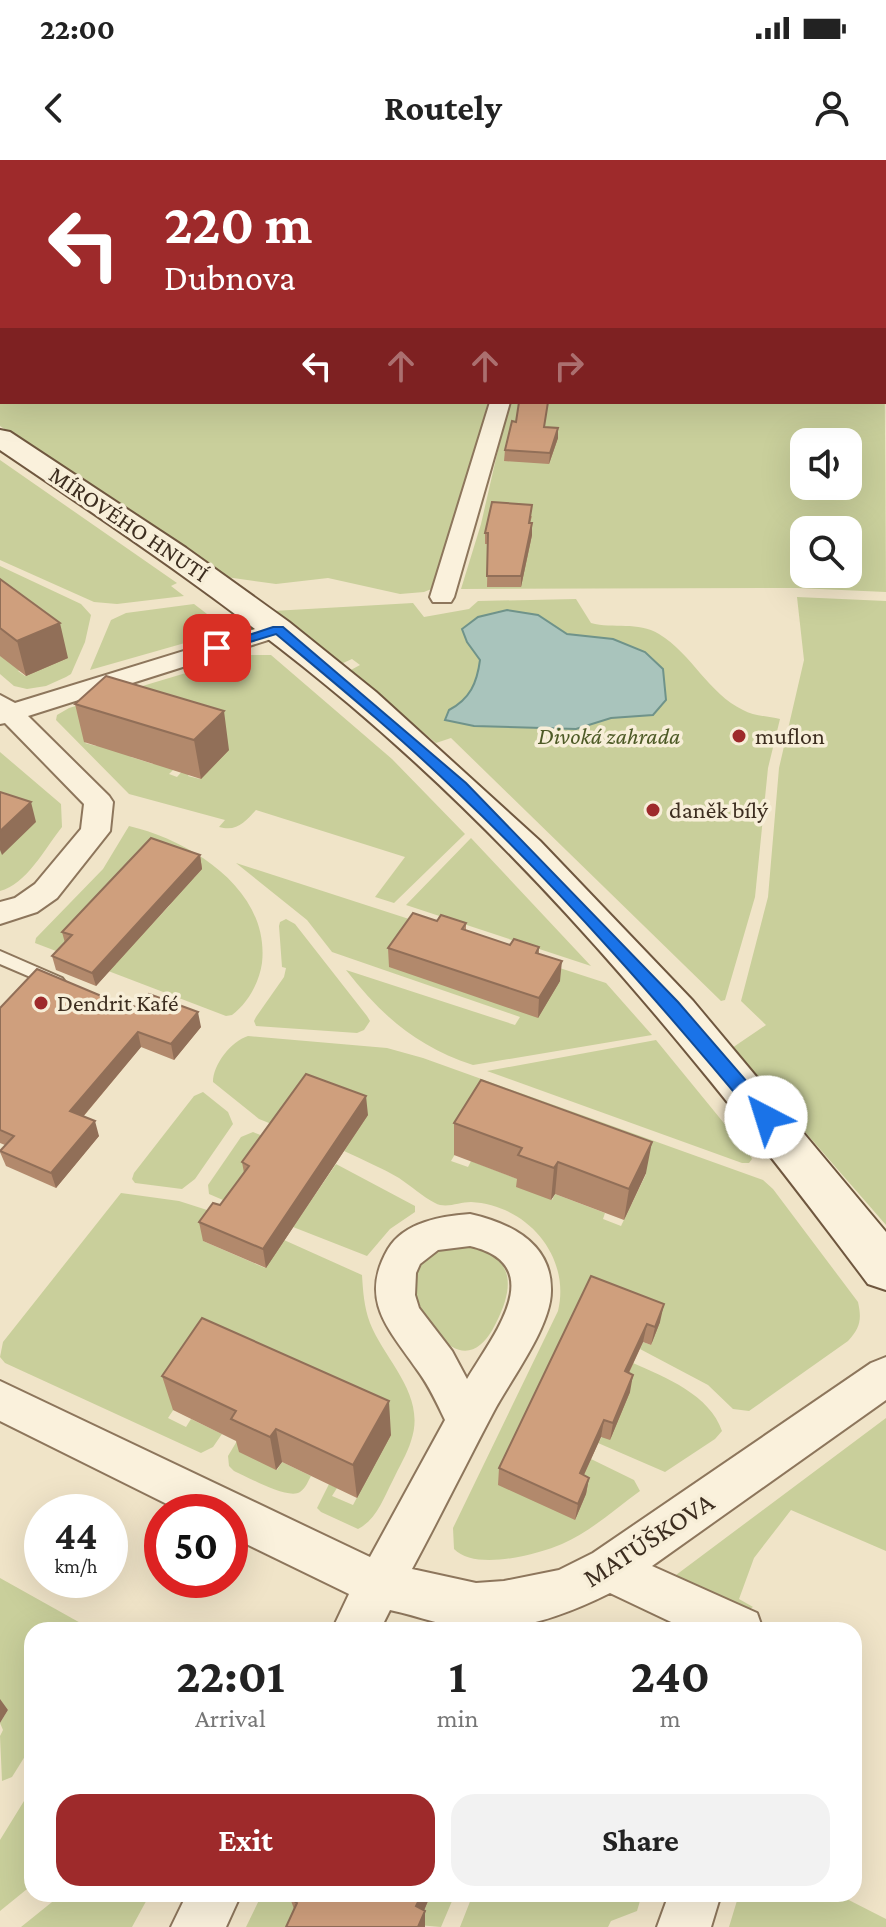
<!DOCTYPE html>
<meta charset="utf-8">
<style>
:root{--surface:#fff;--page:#f2f2f2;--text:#222;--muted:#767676;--accent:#9e2a2b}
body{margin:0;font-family:"Crimson Pro",serif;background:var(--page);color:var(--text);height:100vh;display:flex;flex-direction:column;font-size:30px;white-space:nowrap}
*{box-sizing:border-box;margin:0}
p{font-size:26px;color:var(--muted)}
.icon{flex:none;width:44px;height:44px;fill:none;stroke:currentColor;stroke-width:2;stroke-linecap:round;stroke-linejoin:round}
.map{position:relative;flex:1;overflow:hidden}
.panel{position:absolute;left:24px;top:1462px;width:838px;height:280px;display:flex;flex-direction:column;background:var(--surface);border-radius:24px;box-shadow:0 8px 32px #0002}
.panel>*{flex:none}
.top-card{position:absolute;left:0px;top:0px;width:886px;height:244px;box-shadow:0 8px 32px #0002;background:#9e2a2b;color:#fff;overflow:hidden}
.buttons{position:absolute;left:790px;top:268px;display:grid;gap:16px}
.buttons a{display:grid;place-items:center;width:72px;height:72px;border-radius:16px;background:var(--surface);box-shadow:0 8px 32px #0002;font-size:40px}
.speed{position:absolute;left:24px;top:1334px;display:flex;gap:16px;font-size:40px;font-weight:700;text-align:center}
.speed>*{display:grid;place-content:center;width:104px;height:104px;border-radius:50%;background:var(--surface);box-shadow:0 8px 32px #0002;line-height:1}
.speed small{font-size:20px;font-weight:400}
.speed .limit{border:12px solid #d22;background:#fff;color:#111}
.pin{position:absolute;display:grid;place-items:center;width:68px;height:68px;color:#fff;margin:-34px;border-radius:16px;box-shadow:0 4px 12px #0006}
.me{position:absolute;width:88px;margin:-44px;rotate:320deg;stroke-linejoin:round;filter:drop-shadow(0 0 6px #0008)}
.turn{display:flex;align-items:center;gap:28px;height:168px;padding:0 32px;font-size:36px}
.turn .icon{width:104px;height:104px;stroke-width:2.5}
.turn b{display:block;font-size:56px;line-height:68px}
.lanes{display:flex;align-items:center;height:76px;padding:0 32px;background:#0003;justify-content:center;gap:40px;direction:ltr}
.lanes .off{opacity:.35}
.eta{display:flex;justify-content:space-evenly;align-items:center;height:136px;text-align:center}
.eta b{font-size:48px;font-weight:700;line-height:56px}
.primary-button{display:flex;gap:16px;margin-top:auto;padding:16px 32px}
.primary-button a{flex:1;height:92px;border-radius:24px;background:var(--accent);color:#fff;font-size:32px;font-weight:700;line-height:92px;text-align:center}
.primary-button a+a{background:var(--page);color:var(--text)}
.status{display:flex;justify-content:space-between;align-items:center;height:56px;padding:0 40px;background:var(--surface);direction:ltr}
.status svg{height:22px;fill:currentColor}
header{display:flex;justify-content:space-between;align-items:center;height:104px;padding:0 32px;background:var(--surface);font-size:36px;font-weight:700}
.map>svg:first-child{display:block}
</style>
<div class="status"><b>22:00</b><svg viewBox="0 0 49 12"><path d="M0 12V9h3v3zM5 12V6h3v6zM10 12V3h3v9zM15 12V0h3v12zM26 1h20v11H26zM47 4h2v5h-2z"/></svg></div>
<header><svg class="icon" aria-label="back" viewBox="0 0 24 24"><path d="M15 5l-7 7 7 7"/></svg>Routely<svg class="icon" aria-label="person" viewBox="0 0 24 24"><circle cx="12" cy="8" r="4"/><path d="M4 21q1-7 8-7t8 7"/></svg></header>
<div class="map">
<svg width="886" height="1767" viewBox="0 0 886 1767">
<rect width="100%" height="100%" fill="#f0e4c8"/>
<path fill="#c9cf9b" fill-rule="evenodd" d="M0,72l2,170h486l-36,132 -18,54 -10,4 -24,2 -72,-16 -52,6 -50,-7 -226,-151z
M884,113l2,319 -89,-4 -336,1 20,-65 28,-122h375zM804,282h44v44h-44zM804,370h44v44h-44z
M0,300l177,123 -6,3 13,10 -67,8 -23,-2 -94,-42z
M0,406l81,38 10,11 -6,27 -14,32 -5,3 -20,9 -19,3 -13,-3 -14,-12v-19l23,14 -5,2 7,5 42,-19 -67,-55z
M797,437l89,4v624l-154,-177 34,-23 -25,-24 27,-104 11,-129 25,-108z
M576,439l15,24c22,6 47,-2 68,11 33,20 49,59 84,76 10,6 25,6 37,9l-12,49 -13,129 -30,103 -4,1 -270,-263 -15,5 -87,-72 11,-6 -8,-6 -11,5 -68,-53 140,-8 11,14 45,-8 9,-8z
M194,444l17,13 8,-2 9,7 -1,9 -137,39 21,-50 15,-7z
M246,495h25l121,104 73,75 -71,69 -19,-6 30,-40 -149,-47c-11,12 -19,22 -37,17l6,-7 -96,-26 -73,-74 1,-5 12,-7zM115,555l113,34v1l-28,29 -12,-3 3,-4 -7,-3 -7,8 -8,-3 7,-7 -19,-6 -4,3 -22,-7 2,-4 -33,-10 -4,3 -11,-3z
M0,592l61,52 1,23c-16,20 -36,58 -62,64z
M129,666c63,15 141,64 133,137 -3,20 -14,40 -30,52l-6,1 -191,-73 1,-5 67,-69zM202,708l-8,10 -6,-2 -19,30 -17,18 -6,-1 -30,41 -49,-18z
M471,678l120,128 -185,-61z
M236,703l370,120 46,52 -179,30c-57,-19 -90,-48 -127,-95l169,55 5,-8 -188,-65 -25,-32z
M286,759l9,5 72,92 3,5 -6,9 -7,3 -101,-7 -2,-5 2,-4 28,-40 2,-9 -4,-1 -3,-41 1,-4z
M248,876l139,12 36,10 340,122 10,9 85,113c4,18 2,26 -10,39l-99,70 -16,-2 -25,-24 -68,-36 3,-7 8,3 8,-23 -70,-28 -12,196 14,-31 43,21 6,11c-25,18 -50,41 -78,53 -26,11 -87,27 -108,5l-1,-21 105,-217c13,-54 -30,-106 -87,-109 -12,0 -25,7 -36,1 -12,-6 -24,-17 -36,-25 -17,-10 -36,-18 -55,-27l23,-35 -78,15 -30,-12 -46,-37c0,-17 18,-41 35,-46zM480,952l166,62 -25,52 -18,-7 2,-6 -50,-19 -3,6 -32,-20 -49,-19 -3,6 -17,-6z
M656,880l94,115 2,4 -3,4h-7l-255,-92z
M203,932l25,20 5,12 -38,55 -13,10 -47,-6 -3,-4 2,-6 60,-77z
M253,972l28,11 -44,63 -28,-12 -1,-9 33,-48z
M336,1004l79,42v6l-25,17 -23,27 -74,-29z
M121,1033l58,8 50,16 -26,24 62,27 19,-28 78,35c1,16 2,32 8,48 15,38 57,72 41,118 -4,13 -12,26 -18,39 -10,19 -16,39 -35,49l-37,-17 -4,-4 12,-24 8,4 -5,8 21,9 37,-70 -179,-82 -43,65 18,9 5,-8 31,15 -9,13 -12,6 -196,-90 -5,-6 3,-15z
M460,1085c51,7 58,35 36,78 -25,51 -56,23 -75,-15 -18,-36 5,-59 39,-63z
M633,1203c32,14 77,32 89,68l-7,8 -50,33 -67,-29 31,-51 -8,-3z
M886,1258v133l-95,-41 -37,48 -15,41 14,8 -7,4 -74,-33z
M237,1281l40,29 5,-8 29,14c-3,5 -5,12 -11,16 -12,8 -52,-15 -66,-21l-5,-5 -1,-10z
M0,1418l93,52h-61v115l-20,32 -10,4 -2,-45 3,-6 -3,-7 8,-13 -8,-5z
M32,1628v97l-32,26v-71z
M62,1734h88l-18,33h-111z
M262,1734h46l-6,33h-56z
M431,1734h24l-14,33 -23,-2z
M473,1734h169l-5,17 -26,10 -3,6h-148z
M739,1734h98l49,25v8h-157z"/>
<path fill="#a9c4bc" stroke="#6f938a" stroke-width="2" d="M507,450l31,5 29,19 46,5 32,13 18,17 3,31 -13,15 -42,3 -35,11 -102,-3 -29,-6 4,-10c21,-11 28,-27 31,-50l-13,-18 -5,-13 16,-12z"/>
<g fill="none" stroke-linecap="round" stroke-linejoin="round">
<g stroke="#8d765c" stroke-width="4">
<path id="service" d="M0,26h2v7h-2z
M884,38h2v4h-2z
M0,791l62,27 3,4 -9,6 -56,-24z"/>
</g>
<g stroke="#8d765c" stroke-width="4">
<path id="minor" d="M490,242h20l-56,195 -3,5h-18l-3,-5z
M278,462l9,2 3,5 -3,5 -259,82 81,80 4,6 -3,29 -53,67 -20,14 -37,12v-22l15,-4 20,-14 46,-55 3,-25 -79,-81 -5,1v-29l15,8z
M470,1054c40,9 82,29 81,77 0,36 -40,88 -57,120 -28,53 -54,106 -82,158l64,14 28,-2 55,-11 34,-17 278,-190 15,-6v43l-234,166 105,47 6,17h-75l-78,-37c-40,20 -87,38 -133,36 -28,-1 -59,-13 -87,-19l-10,20h-48l17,-36 -119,-58v-24h-47l-183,-91v-40l370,176 75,-137c-8,-17 -16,-34 -27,-49 -28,-41 -60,-70 -30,-122 16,-27 54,-33 82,-35zM470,1086c82,19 21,92 -3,133l-15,-28 -33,-43 -4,-13 1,-22 4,-9 18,-14z
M187,1734h54l-15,33h-55z
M669,1734h52l-10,33h-54z"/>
</g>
<g stroke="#8d765c" stroke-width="4">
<path id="tertiary" d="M580,0h20l-21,2z"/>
</g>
<g stroke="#6f573f" stroke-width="4">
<path id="secondary" d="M0,59h2v12h-2z
M884,70h2v12h-2z
M0,270l10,2 176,116 103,74 87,70 164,149 153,160 193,231v58l-18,-6c-155,-207 -320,-412 -519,-580 -110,-93 -229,-173 -349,-254z"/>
</g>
<use href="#service" fill="#faf1dc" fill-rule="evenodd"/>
<use href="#minor" fill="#faf1dc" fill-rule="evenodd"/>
<use href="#tertiary" fill="#faf1dc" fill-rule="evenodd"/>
<use href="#secondary" fill="#faf1dc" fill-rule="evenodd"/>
</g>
<path fill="#b2896c" d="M545,267l13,1v10l-9,26 -45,-3 1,-11z
M532,356l-2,7h2v12l-11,52h-34l1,-43h-3v-11z
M0,419l68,79 -42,18 -26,-20z
M75,544l154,46 -28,29 -117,-37z
M200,695l2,14 -106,117 -40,-16 -4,-14 13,-13 -3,-11z
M437,761l29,2v7l44,15 29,2v7l21,27 -22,37 -149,-51 -1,-19z
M118,843l83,24 -27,33 -33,-13 -58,70 16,19 -43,52 -50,-22 -6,-14 5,-7 -5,-2v-135z
M368,955l-102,153 -63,-27 -4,-19 21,-17 24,-32 -2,-11z
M454,963l192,50 -22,47 -69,-26 -4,6 -35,-13 1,-8 -63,-24z
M591,1116l69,46 -9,23 -8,-3 -14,31 1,19 -20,48 -9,-3 -17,38 5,3 -3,16 -11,26 -77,-35 1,-17z
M162,1216l229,59 -34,63 -75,-36 -6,8 -37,-18 -3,-11 -63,-31z
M431,1734l-7,16 -130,-1 -4,-11z"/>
<path fill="#916f58" d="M886,6v24l-2,1v-23z
M558,268v10l-9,26 1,-11z
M532,363v12l-11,52v-11z
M60,463l8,35 -42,18 -9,-35z
M224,551l5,39 -28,29 -7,-39z
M31,642l5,20 -34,33 -2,-5v-19z
M200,695l2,14 -106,117 -4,-13z
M562,801l-2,20 -22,37 1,-20z
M198,852l3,15 -27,33 -3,-16z
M138,872l3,15 -66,79 -5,-15z
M366,936l2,19 -102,153 -3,-19z
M95,961l4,15 -43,52 -5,-15z
M652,982l-6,31 -22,47 5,-31z
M558,1002l-3,32 -4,6 3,-32z
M664,1144l-4,18 -9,23 4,-18z
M647,1164l-4,18 -22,47 4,-18z
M633,1215l-3,17 -20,48 3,-17z
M389,1241l2,34 -34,63 -4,-33z
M604,1260l-3,17 -24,53 3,-17z
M276,1269l6,33 -6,8 -6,-33z
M589,1318l-3,16 -11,26 3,-16z
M0,1539l8,11 -8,13z
M422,1734h9l-13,31 -2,-19z
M425,1751v16h-7z"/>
<path fill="#cf9f7d" stroke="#916f58" stroke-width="2" d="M40,0h74l-1,2h-73z
M670,0h216v6l-2,2v-6h-204z
M519,242h29l-4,25 14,1 -8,25 -45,-3 7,-29 4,1z
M492,342l40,3 -3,18h3l-11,53h-34l1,-43h-3z
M0,419l60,44 -43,18 -17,-13z
M106,516l118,35 -30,29 -119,-36z
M0,632l31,10 -31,29z
M151,678l49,17 -108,118 -40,-17 20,-21 -10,-3z
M413,753l24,8 4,-6 25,8 -4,6 48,16 4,-6 25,8 -3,6 26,8 -23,37 -151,-50z
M37,809l81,34 19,4 12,-13 49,18 -27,32 -33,-12 -68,79 25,10 -44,52 -51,-22 14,-15 -14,-6v-122z
M306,914l60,22 -103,153 -64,-27 14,-19 7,2 29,-39 -7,-4z
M481,920l171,62 -23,47 -71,-27 -4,6 -36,-13 4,-7 -68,-25z
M591,1116l73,28 -9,23 -8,-3 -22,47 8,4 -20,48 -9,-3 -24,53 9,5 -11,26 -79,-36z
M202,1158l187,83 -36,64 -77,-36 -6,8 -39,-18 5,-8 -74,-35z
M292,1734h130l-6,12 9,5 -7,16h-132l11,-24 -7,-5z"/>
<path fill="#1a73e8" stroke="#114b97" stroke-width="2" d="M273,467h10l183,156 212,219 95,110 2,5 -2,5h-14c-96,-115 -195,-229 -304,-332 -57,-55 -118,-105 -179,-156l-59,18 -7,-4z"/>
<g fill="#9e2a2b" stroke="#f7eed8" stroke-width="3">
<circle cx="739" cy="576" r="8"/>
<circle cx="653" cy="650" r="8"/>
<circle cx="41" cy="843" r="8"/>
</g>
<g text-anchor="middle" stroke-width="7" stroke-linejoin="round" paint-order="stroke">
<g font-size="24" fill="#3d2e20" stroke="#f7eed8">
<text transform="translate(129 364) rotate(34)" y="8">MÍROVÉHO HNUTÍ</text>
</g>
<g font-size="24" font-style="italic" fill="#4d5a26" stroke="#f7eed8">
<text x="609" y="584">Divoká zahrada</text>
</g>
<g font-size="24" fill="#3d2e20" stroke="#f7eed8" text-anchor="start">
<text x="755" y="584">muflon</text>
<text x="669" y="658">daněk bílý</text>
<text x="57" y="851">Dendrit Kafé</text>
</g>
<g font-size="28" fill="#3d2e20" stroke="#f7eed8">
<text transform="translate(648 1379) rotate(-33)" y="10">MATÚŠKOVA</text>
</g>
</g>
</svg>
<div class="buttons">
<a><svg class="icon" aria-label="sound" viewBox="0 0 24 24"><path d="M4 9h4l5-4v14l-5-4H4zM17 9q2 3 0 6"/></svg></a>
<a><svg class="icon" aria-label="search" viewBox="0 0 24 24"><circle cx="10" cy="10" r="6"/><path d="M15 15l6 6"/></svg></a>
</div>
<div class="speed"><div>44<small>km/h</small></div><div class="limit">50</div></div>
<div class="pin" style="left:217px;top:488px;background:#d93025"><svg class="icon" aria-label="arrive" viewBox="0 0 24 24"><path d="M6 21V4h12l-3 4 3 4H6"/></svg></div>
<svg class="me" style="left:766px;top:957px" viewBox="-20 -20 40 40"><circle r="19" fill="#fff"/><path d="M0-13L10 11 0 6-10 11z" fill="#1a73e8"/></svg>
<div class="top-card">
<div class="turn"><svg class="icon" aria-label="left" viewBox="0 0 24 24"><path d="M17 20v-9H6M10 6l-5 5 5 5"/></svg><div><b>220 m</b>Dubnova</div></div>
<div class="lanes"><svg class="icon" aria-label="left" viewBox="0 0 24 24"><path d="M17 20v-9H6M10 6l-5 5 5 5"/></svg><svg class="icon off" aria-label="ahead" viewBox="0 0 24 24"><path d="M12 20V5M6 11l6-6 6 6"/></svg><svg class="icon off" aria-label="ahead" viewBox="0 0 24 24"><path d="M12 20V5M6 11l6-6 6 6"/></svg><svg class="icon off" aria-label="right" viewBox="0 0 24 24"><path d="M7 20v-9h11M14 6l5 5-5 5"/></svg></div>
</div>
<section class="panel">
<div class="eta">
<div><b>22:01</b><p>Arrival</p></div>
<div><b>1</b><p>min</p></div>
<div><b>240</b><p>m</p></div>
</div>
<div class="primary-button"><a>Exit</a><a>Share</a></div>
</section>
</div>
